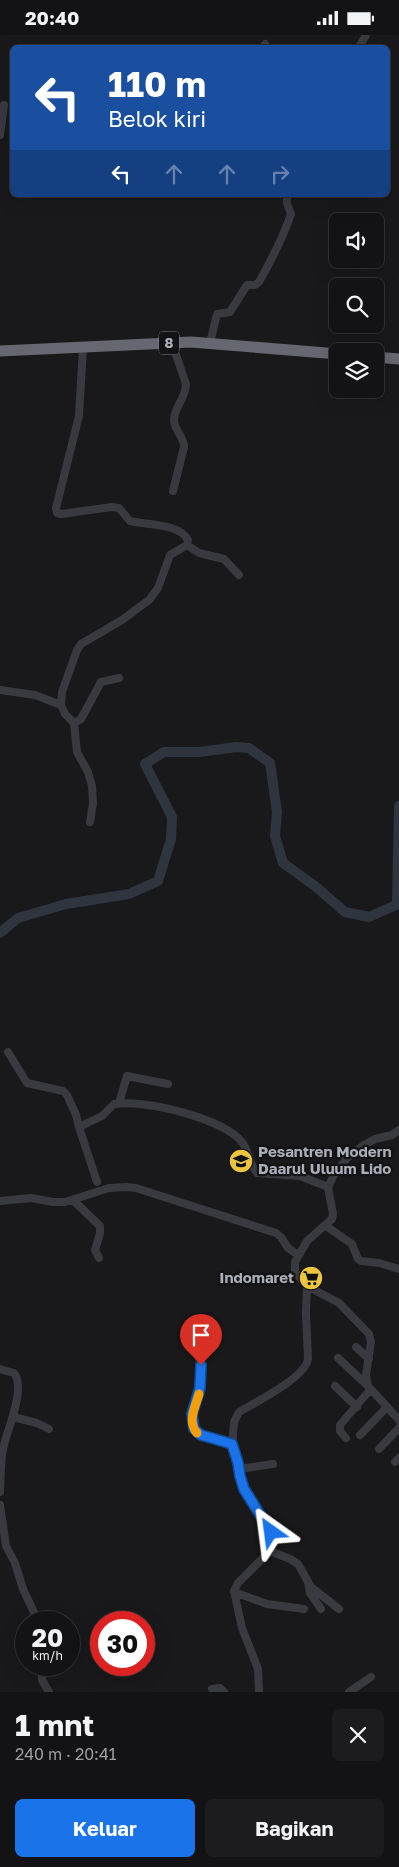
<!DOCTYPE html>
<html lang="id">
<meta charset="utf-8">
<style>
:root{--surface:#131214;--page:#1c1b1d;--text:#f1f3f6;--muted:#9d9ea0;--line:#323234;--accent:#1a73e8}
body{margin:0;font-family:"Golos Text",sans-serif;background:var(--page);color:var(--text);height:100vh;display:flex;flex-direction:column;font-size:19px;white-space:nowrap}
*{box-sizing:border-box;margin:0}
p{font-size:16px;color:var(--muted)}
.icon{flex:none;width:28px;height:28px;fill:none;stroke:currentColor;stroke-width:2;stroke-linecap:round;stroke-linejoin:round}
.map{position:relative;height:1657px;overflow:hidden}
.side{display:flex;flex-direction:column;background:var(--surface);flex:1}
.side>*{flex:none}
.banner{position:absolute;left:10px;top:10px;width:380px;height:152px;border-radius:8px;box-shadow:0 5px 20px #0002,0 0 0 1px var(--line);background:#1a4fa0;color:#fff;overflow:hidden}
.tools{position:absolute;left:329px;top:178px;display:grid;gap:10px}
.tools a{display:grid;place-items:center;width:55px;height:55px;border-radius:8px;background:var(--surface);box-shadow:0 5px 20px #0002,0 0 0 1px var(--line);font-size:25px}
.speed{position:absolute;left:15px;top:1576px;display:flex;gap:10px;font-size:25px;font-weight:700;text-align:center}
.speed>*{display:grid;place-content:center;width:65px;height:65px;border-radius:50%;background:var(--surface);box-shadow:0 5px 20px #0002,0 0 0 1px var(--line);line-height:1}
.speed small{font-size:12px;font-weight:400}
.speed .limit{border:8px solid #d22;background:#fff;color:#111}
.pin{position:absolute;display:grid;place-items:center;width:42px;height:42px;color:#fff;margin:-51px -21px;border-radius:50% 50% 50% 0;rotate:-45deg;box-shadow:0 0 5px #0007}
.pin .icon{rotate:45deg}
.me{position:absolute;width:55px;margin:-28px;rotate:329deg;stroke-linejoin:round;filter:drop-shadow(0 0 4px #0008)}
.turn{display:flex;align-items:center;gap:18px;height:105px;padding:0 15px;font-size:22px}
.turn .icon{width:65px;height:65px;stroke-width:2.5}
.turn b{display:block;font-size:35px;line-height:42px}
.lanes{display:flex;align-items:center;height:48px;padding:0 15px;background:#0003;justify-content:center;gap:25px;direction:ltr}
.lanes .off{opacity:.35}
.round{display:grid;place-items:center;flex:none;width:52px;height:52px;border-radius:8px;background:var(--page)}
.summary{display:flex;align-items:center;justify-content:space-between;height:85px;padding:0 15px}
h1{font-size:30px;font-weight:700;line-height:38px}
.primary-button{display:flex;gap:10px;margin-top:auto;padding:10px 15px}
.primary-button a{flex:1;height:58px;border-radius:8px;background:var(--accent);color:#fff;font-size:20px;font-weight:700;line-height:58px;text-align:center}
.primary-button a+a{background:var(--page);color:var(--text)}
.status{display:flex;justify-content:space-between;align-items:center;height:35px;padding:0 25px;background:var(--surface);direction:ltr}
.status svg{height:14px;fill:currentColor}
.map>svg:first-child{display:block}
</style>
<div class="status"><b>20:40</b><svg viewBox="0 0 49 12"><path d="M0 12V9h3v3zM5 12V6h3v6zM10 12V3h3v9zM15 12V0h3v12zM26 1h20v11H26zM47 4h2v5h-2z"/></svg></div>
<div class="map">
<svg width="399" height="1657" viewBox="0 0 399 1657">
<rect width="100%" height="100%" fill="#19181a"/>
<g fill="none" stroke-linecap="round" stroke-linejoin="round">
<path stroke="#2f353e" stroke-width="2" d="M396,870l3,3"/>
<path stroke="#2f353e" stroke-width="10" d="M0,898l18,-15 48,-14 63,-10 29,-13 13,-42 1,-22 -27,-53 19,-12h36l36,-5 13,1 21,15 7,49 -2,24 8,27 32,23 30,26 24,5 27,-12 1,-5 2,-94"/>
<path stroke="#393a3f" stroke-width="8" d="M265,9l2,3
M359,12l7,-12
M0,100l4,-30
M172,308l14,41c0,14 -13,25 -12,37 1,10 10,16 10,26l-11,44
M210,308l7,-29 13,-2 17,-27h8l4,-3c12,-21 24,-45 32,-68l-4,-11v-8
M83,313l-4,68 -23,92 1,5 4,1 51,-7 7,1 11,13c16,4 49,2 58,19l-1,5 -17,10 -12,33 -9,12 -27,20 -41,24 -4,6 -15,42 -1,13 4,9 9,9 3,29 11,20 4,14 1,17 -3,19
M187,510l12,8 25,6 15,16
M0,655l35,5 26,10
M74,688l7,-4 20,-37 18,-4
M8,1017l19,31 36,8 4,4 9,20 3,12 23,-11 12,-12c30,-5 108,14 128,38 7,9 7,22 15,31l43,3 28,11
M119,1068l8,-27 41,8
M79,1092l18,55
M73,1165l27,26v7l-5,17 4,8
M0,1166l31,-3 22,4h12l44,-14 17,-1 10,1 140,45 5,4 7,11 10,7
M326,1191l26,18 6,15 3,2 18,2 20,6
M307,1251l32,17 30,31 2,8 -5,33 2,11 31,34
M356,1312l13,12
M195,1316c20,32 -10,52 -1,79l7,5 31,9
M338,1323l30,28
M0,1334l14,4c12,15 -6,55 -10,72 -4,15 -3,31 -4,47
M335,1351l22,21
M13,1382l24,6 12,6
M360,1400l27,-28
M346,1403l-6,-7v-6l30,-35
M379,1414l20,-21
M395,1427l4,-4
M239,1434l34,-5
M0,1470l6,41 9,17 8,26 16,34
M270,1516l20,8 8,5 13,23 28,22
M308,1547l2,11 11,16
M234,1557l33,12 37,5
M42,1630v15l7,12
M212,1654l8,-1 4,4
M259,1657l-1,-23 -16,-41 -8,-37 4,-8 32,-32v-21l-26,-41 -4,-9 -2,-20 -6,-13 2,-25 5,-10c17,-10 66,-34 69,-53l-2,-46 1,-27 -12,-14v-10l12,-21 25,-22 1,-5 -5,-27 6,-12 13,-17 17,-13 11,-6 17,-4 7,-5
M349,1657l22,-15"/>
<path stroke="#666770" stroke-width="11" d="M0,316l191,-9 147,12
M375,322l24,2"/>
</g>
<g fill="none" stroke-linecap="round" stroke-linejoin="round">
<g stroke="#114b97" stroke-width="12">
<path id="route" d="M201,1330l-1,23 -8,26 2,15 7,6 31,9 6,19 2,13 4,13 27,43"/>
</g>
<use href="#route" stroke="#1a73e8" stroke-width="9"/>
<path stroke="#f59e0b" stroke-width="9" d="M197,1398c-10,-12 -2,-25 2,-39"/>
</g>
<defs>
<g id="school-disc" transform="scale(1.25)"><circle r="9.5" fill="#ebc440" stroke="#131315"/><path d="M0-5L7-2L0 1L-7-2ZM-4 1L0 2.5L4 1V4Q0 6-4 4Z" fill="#111"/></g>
<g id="supermarket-disc" transform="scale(1.25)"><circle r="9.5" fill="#ebc440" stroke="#131315"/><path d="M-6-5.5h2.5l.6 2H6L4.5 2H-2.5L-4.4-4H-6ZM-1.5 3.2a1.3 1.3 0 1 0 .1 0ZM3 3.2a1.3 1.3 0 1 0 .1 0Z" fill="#111"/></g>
</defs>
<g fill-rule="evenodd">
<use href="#school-disc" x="241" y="1126"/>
<use href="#supermarket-disc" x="311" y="1243"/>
</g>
<g text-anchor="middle" stroke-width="4.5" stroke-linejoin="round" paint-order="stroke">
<rect fill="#131315" stroke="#7d8088" stroke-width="1" x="159" y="296.5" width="20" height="23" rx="4"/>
<g font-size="14" font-weight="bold" fill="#abaeb9">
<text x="169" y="313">8</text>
</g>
<g font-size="15" font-weight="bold" fill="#abaeb9" stroke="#131315" text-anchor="start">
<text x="258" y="1122">Pesantren Modern<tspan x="258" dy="17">Daarul Uluum Lido</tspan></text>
<text x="294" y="1248" text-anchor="end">Indomaret</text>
</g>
</g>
</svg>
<div class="tools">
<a><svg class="icon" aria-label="sound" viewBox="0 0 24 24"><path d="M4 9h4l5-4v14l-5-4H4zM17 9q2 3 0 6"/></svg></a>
<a><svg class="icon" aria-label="search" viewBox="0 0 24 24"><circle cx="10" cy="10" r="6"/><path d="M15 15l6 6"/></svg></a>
<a><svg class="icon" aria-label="layers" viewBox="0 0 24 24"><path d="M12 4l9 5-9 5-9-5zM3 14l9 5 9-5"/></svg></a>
</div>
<div class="speed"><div>20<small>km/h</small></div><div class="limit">30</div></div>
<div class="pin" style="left:201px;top:1330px;background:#d93025"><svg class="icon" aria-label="arrive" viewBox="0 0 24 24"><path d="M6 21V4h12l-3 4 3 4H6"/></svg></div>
<svg class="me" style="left:271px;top:1497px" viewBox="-20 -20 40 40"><path d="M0-17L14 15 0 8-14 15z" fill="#1a73e8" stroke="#fff" stroke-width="4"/></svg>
<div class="banner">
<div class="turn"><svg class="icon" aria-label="left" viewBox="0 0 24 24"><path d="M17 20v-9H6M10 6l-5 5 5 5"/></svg><div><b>110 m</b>Belok kiri</div></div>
<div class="lanes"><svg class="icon" aria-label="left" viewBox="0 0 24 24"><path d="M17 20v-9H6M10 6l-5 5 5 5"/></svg><svg class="icon off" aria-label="ahead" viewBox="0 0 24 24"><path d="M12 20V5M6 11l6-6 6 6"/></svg><svg class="icon off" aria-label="ahead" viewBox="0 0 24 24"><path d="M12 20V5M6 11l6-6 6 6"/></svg><svg class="icon off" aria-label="right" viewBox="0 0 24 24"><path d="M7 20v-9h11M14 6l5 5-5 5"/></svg></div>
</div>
</div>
<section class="side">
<div class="summary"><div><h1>1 mnt</h1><p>240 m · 20:41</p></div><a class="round"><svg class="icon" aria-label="close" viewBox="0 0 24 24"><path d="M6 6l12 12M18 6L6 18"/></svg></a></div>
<div class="primary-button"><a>Keluar</a><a>Bagikan</a></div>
</section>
